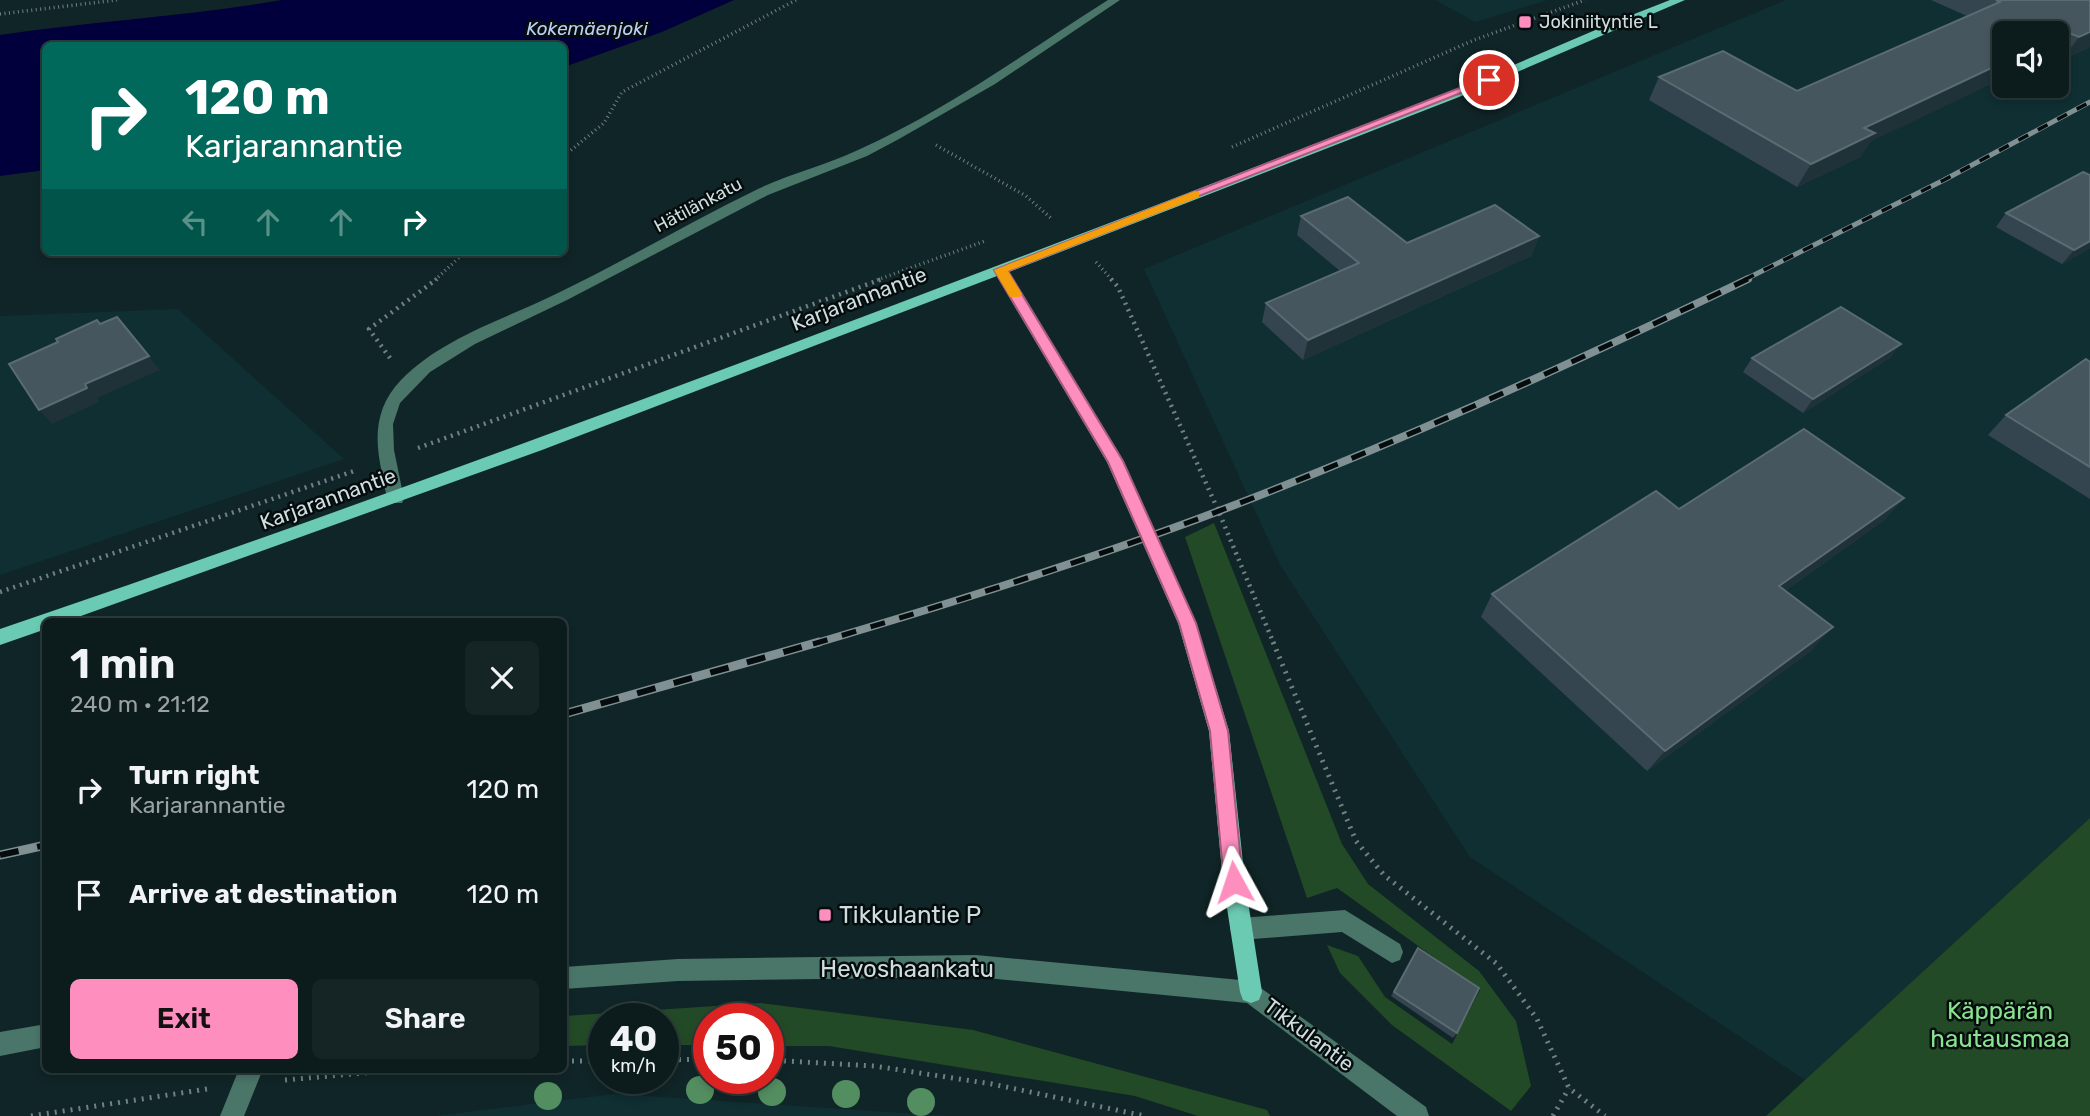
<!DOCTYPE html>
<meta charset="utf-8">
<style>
:root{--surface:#0c1c1d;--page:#152526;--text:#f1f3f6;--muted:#9aa1a4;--line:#2c3a3b;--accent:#fe8ebd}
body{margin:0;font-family:Rubik,sans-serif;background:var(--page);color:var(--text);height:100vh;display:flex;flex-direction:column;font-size:26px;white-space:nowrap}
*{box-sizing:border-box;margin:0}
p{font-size:23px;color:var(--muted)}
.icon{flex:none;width:38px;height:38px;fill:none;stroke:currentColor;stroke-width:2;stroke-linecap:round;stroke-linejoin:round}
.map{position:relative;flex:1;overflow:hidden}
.details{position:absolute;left:42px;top:618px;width:525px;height:455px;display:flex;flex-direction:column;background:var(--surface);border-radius:10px;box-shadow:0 4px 10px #0003,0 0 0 2px var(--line)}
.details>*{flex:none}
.guide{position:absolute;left:42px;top:42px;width:525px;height:214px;border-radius:10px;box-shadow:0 4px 10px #0003,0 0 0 2px var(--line);background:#00695c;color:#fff;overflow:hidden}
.buttons{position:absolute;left:1992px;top:21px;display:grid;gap:14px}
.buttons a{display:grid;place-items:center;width:77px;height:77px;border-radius:10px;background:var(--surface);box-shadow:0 4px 10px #0003,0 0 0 2px var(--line);font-size:35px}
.speed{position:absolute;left:588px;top:1003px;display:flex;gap:14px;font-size:35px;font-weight:700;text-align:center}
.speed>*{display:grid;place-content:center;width:91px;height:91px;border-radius:50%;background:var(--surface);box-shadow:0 4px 10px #0003,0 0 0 2px var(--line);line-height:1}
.speed small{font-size:18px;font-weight:400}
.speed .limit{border:10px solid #d22;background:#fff;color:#111}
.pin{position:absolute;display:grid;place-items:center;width:60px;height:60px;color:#fff;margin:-30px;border:4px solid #fff;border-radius:50%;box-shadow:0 2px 7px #0007}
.me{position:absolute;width:77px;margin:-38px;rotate:355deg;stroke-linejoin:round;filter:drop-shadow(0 0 5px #0008)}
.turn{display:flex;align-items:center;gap:24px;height:147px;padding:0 28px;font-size:32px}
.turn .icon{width:91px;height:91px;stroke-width:2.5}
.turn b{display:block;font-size:49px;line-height:60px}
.lanes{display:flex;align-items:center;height:66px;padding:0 28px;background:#0003;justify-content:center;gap:35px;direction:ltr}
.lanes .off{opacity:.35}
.round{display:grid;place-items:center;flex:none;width:74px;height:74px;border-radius:10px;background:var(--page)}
.summary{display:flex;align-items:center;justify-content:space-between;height:119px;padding:0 28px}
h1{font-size:42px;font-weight:600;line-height:52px}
.cta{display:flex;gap:14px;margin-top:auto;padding:14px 28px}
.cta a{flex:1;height:80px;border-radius:10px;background:var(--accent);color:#111;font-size:28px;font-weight:600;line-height:80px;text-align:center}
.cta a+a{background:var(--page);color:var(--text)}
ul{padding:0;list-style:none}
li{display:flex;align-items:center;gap:21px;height:105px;padding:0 28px}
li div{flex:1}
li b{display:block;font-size:26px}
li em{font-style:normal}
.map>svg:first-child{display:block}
</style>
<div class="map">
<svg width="2090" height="1116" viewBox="0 0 2090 1116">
<rect width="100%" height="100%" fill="#102527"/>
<path fill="#0f2f33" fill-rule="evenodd" d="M1435,0h113l-73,22z
M1786,0h304v818l-285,262 -335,-223 -190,-292 -136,-296zM2004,33h52v53h-52z
M178,309l166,150 -344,116v-259z
M614,1094l337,22h-515z"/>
<path fill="#234a26" d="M1214,523l128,321 26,40 111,87 37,50 15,65 -20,25 -119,-86 -52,-52 -13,-28 31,11 27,41 67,47 28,-54 -143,-102 -30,10 -122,-361z
M2090,818v298h-324l39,-36z
M761,1003l212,27 294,80 3,6h-72l-63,-20 -306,-50h-61v-28h-59v27h-46v-27h-59v27l-40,1v-30z"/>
<path fill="#01003c" d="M282,0h452l-72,32 -98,35v-21h-518l-1,124 -45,6v-141c94,-14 189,-19 282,-35z"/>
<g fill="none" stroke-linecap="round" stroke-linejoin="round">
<path stroke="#708182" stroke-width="3.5" stroke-dasharray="1 3.5" stroke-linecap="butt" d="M0,14l117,-14
M936,145l90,51 26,23
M1232,147l242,-107 111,-40
M564,156l40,-33 18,-31 174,-92
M1096,262l16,18
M435,280l30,-28
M877,280l108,-39"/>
<path stroke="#708182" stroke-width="4.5" stroke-dasharray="2 5" stroke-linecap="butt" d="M1111,279l7,8 100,223 56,134
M390,358l-21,-29 68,-50
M418,448l464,-169
M0,592l357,-122"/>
<path stroke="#708182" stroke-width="5" stroke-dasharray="2 6" stroke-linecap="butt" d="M1273,642l83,199 28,34 113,89 40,55 32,69 36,28
M663,1060l46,-1
M768,1060l106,6 118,18 153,32
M564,1061h40
M285,1080l124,-11
M31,1116l176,-27
M1553,1116l16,-28"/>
<path fill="#4a7569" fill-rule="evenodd" d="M1108,0h12l-125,84 -96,55 -32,17 -99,39 -201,105 -92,44 -45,28 -30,31 -7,21 1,26 10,49 -2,4h-12c-5,-9 -6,-20 -8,-30 -8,-35 -7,-66 19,-93 42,-43 105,-61 157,-87 68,-33 134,-72 202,-105 32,-15 66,-23 98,-38 89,-40 168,-98 250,-150z
M1345,910l55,34 3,8 -3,8 -8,3 -50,-31 -101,8 -8,-3 -3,-8 3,-8 8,-3z
M976,955l275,26 175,126 3,9h-32l-150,-113 -271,-26 -298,4 -114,8v-22l114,-8z
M46,1024v23l-46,9v-24z
M239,1069h24l-19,47h-24z"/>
<path fill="#6bcab2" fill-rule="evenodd" d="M1670,0h15l-226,97 -450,175 114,189 73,162 33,108 16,151 17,110 -3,8 -8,3 -8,-3 -3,-8 -17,-110 -14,-151 -31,-108 -71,-161 -110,-186 -455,174 -475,171h-21v8l-46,16v-16c476,-162 944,-342 1413,-523 87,-33 170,-73 257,-106z"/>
<g stroke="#819193" stroke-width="5">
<path id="rail-far2" d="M1744,280l200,-100 146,-78"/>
</g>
<g stroke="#819193" stroke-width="8">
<path id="rail-far1" d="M813,644c129,-38 257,-78 382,-124 188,-70 372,-154 553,-241"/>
</g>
<g stroke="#819193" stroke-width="9">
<path id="rail" d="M564,714l255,-72
M0,855l46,-10"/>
</g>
<use href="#rail-far2" stroke="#050c0e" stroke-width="3.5" stroke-dasharray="11" stroke-linecap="butt"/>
<use href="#rail-far1" stroke="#050c0e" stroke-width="5" stroke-dasharray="15" stroke-linecap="butt"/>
<use href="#rail" stroke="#050c0e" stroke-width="6" stroke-dasharray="19" stroke-linecap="butt"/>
</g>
<g fill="#538e60">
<circle cx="700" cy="1090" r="14"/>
<circle cx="772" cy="1092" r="14"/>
<circle cx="846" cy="1094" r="14"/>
<circle cx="548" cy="1096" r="14"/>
<circle cx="921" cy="1102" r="14"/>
</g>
<path fill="#35454f" d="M1931,0h159v47l-28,13 -6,-2v-25l-186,109 -10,15 -63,30 -148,-87 10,-23 138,14 170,-75z
M2090,175v73l-28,16 -66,-37 10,-14z
M1301,216l106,27 132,-7 -8,20 -228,104 -41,-38 4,-19 74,-32 -43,-36z
M1891,357l-88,56 -60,-41 9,-14z
M2090,362v137l-102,-64 18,-20z
M1904,498l-21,23 -98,70 27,59 -165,121 -166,-154 11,-23 187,-85z
M1418,948l39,85 -4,5 -62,-42z"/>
<path fill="#1f3238" d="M2067,32l-11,16v-10z
M2090,32v15l-28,13 17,-23z
M2004,62v16l-134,64 -10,15 -63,30 14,-23 53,-36z
M1539,236l-8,20 -228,104 5,-20z
M2090,241v7l-28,16 12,-14z
M117,317l43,53 -63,28 2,4 -47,22 -13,-14 46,-26z
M1901,344l-10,13 -88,56 10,-14z
M1904,498l-21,23 -123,88 19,-23z
M1833,627l-21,23 -165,121 18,-20z"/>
<path fill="#45565e" stroke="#5b6b72" stroke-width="2" d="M1996,0h94v32l-11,5 -12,-5 -11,6v-5h-52v29l-140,66 11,5 -64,31 -152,-87 64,-26 74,40 203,-89z
M2083,172l7,3v66l-16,9 -68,-37z
M1348,197l59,46 88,-38 44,31 -231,104 -42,-37 93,-40 -58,-47z
M1841,307l60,37 -88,55 -61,-41z
M117,317l32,39 -64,28 2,4 -48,22 -30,-46 49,-22 -2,-3 41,-19 3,4z
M2086,359l4,3v105l-84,-52z
M1804,429l100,69 -125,88 54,41 -168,124 -173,-157 164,-103 23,18z
M1418,948l61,40 -22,45 -63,-41z"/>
<path fill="#fe8ebd" stroke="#a55c7b" stroke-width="2" d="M1485,78l9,2 -486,191 115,190 73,162 32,108 15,151 -3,6 -6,3 -7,-3 -3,-6 -14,-151 -31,-108 -71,-161 -114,-192z"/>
<path fill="#f59e0b" d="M1195,191l4,1v5l-191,74 14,23 -2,3h-10l-16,-27z"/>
<g fill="#fe8ebd" stroke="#050c0e" stroke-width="2.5">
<rect x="1518" y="15" width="14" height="14" rx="3.5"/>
<rect x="818" y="908" width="14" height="14" rx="3.5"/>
</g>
<g text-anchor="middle" stroke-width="5" stroke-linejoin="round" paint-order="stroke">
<g font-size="18" fill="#d0ddde" stroke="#050c0e" text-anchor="start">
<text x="1539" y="28">Jokiniityntie L</text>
</g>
<g font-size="18" fill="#d0ddde" stroke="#050c0e">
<text transform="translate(698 205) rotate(-28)" y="6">Hätilänkatu</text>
</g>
<g font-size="19" font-style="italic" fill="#bccef5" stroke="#050c0e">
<text x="587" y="35">Kokemäenjoki</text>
</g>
<g font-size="21" fill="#d0ddde" stroke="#050c0e">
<text transform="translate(859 299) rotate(-21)" y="7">Karjarannantie</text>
<text transform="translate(328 499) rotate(-20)" y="7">Karjarannantie</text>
<text transform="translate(1309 1035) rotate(37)" y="7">Tikkulantie</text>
</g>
<g font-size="24" fill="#d0ddde" stroke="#050c0e" text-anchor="start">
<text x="839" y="923">Tikkulantie P</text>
</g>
<g font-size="24" fill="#d0ddde" stroke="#050c0e">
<text x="907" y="977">Hevoshaankatu</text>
</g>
<g font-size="24" fill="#8ae48f" stroke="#050c0e">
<text x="2000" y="1019">Käppärän<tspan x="2000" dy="28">hautausmaa</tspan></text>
</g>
</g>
</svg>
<div class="buttons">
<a><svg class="icon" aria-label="sound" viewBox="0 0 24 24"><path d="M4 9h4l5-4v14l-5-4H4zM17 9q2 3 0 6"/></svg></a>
</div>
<div class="speed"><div>40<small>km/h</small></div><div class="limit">50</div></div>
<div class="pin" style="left:1489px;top:80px;background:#d93025"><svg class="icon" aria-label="arrive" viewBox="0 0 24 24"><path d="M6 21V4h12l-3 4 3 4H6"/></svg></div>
<svg class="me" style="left:1234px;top:882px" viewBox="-20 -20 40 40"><path d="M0-17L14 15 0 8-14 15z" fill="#fe8ebd" stroke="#fff" stroke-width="4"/></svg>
<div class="guide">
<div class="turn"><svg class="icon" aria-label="right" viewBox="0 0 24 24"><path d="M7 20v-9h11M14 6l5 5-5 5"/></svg><div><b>120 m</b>Karjarannantie</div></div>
<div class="lanes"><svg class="icon off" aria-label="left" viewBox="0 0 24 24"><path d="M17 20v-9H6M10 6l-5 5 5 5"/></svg><svg class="icon off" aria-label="ahead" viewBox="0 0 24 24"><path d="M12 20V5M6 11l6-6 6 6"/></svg><svg class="icon off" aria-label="ahead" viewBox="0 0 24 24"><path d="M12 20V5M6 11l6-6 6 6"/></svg><svg class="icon" aria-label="right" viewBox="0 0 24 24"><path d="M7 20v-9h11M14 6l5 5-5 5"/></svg></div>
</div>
<section class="details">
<div class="summary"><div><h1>1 min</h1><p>240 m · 21:12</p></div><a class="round"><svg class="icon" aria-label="close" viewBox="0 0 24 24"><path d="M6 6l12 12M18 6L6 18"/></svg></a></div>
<ul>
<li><svg class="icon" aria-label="right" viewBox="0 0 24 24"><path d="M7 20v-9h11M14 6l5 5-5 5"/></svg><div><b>Turn right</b><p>Karjarannantie</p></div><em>120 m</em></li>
<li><svg class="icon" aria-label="arrive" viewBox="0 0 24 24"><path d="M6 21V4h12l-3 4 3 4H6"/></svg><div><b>Arrive at destination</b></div><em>120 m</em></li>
</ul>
<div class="cta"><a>Exit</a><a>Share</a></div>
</section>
</div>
